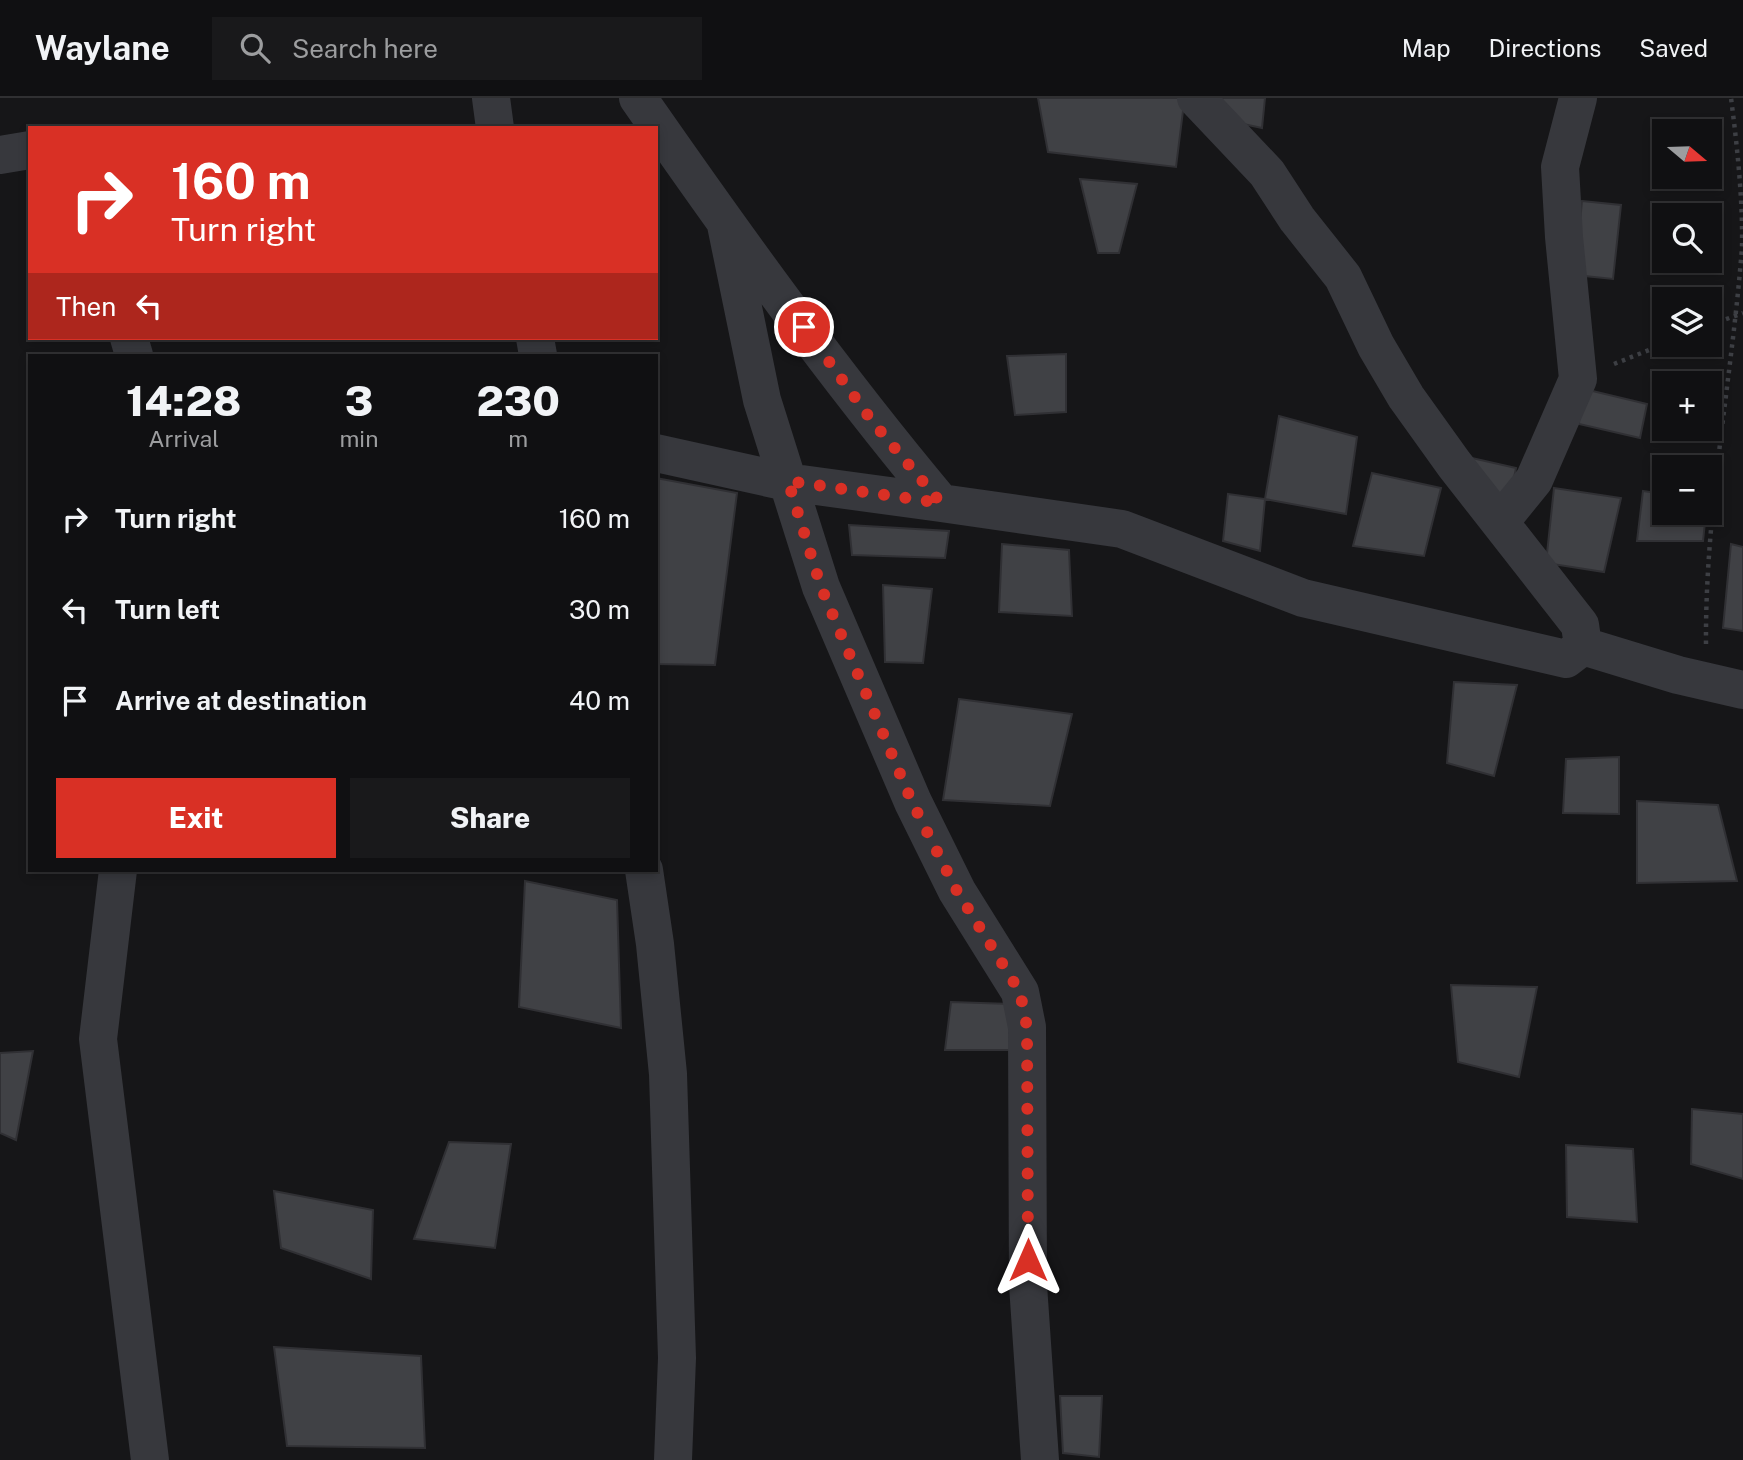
<!DOCTYPE html>
<meta charset="utf-8">
<style>
:root{--surface:#101012;--page:#19191b;--text:#f1f3f6;--muted:#9c9d9f;--line:#303032;--accent:#d93025}
body{margin:0;font-family:"Public Sans",sans-serif;background:var(--page);color:var(--text);height:100vh;display:flex;flex-direction:column;font-size:26px;white-space:nowrap}
*{box-sizing:border-box;margin:0}
p{font-size:23px;color:var(--muted)}
.icon{flex:none;width:38px;height:38px;fill:none;stroke:currentColor;stroke-width:2;stroke-linecap:round;stroke-linejoin:round}
.map{position:relative;flex:1;overflow:hidden}
.sheet{position:absolute;left:28px;top:256px;width:630px;height:518px;display:flex;flex-direction:column;background:var(--surface);border-radius:0px;box-shadow:0 4px 10px #0003,0 0 0 2px var(--line)}
.sheet>*{flex:none}
.banner{position:absolute;left:28px;top:28px;width:630px;height:214px;border-radius:0px;box-shadow:0 4px 10px #0003,0 0 0 2px var(--line);background:#d93025;color:#fff;overflow:hidden}
.needle{width:46px;rotate:109deg}
.buttons{position:absolute;left:1652px;top:21px;display:grid;gap:14px}
.buttons a{display:grid;place-items:center;width:70px;height:70px;border-radius:0px;background:var(--surface);box-shadow:0 4px 10px #0003,0 0 0 2px var(--line);font-size:35px}
.pin{position:absolute;display:grid;place-items:center;width:60px;height:60px;color:#fff;margin:-30px;border:4px solid #fff;border-radius:50%;box-shadow:0 2px 7px #0007}
.me{position:absolute;width:77px;margin:-38px;rotate:0deg;stroke-linejoin:round;filter:drop-shadow(0 0 5px #0008)}
.turn{display:flex;align-items:center;gap:24px;height:147px;padding:0 28px;font-size:32px}
.turn .icon{width:91px;height:91px;stroke-width:2.5}
.turn b{display:block;font-size:49px;line-height:60px}
.then{display:flex;align-items:center;height:66px;padding:0 28px;background:#0003;gap:14px;font-size:26px}
.eta{display:flex;justify-content:space-evenly;align-items:center;height:119px;text-align:center}
.eta b{font-size:42px;font-weight:800;line-height:49px}
.action{display:flex;gap:14px;margin-top:auto;padding:14px 28px}
.action a{flex:1;height:80px;border-radius:0px;background:var(--accent);color:#fff;font-size:28px;font-weight:800;line-height:80px;text-align:center}
.action a+a{background:var(--page);color:var(--text)}
ul{padding:0;list-style:none}
li{display:flex;align-items:center;gap:21px;height:91px;padding:0 28px}
li div{flex:1}
li b{display:block;font-size:26px}
li em{font-style:normal}
header{display:flex;align-items:center;gap:42px;box-sizing:border-box;height:98px;padding:0 35px;background:var(--surface);border-bottom:2px solid var(--line)}
header strong{font-size:33px}
nav{display:flex;gap:38px;margin-inline-start:auto;font-size:24px}
.search{width:490px;height:63px;background:var(--page);display:flex;align-items:center;gap:18px;box-sizing:border-box;padding:0 24px;border-radius:0px;color:var(--muted);font-size:26px}
.map>svg:first-child{display:block}
</style>
<header>
<strong>Waylane</strong>
<div class="search"><svg class="icon" aria-label="search" viewBox="0 0 24 24"><circle cx="10" cy="10" r="6"/><path d="M15 15l6 6"/></svg>Search here</div>
<nav><a>Map</a><a>Directions</a><a>Saved</a></nav>
</header>
<div class="map">
<svg width="1743" height="1362" viewBox="0 0 1743 1362">
<rect width="100%" height="100%" fill="#161618"/>
<path fill="#404145" stroke="#303034" stroke-width="2" d="M1038,0h227l-3,30 -79,-17 -7,56 -128,-15z
M1080,81l57,5 -18,69h-21z
M1582,103l39,4 -8,74 -38,-4z
M1066,256v58l-51,3 -8,-59z
M1580,290l67,16 -7,34 -61,-14z
M1279,318l78,21 -11,77 -81,-15z
M1450,355l66,15 -7,34z
M1372,375l69,15 -17,68 -71,-10z
M656,380l81,15 -22,172 -59,-1z
M1554,390l67,10 -17,74 -58,-9z
M1643,393l21,3v19h42l-3,28h-66z
M1228,396l37,5 -5,52 -37,-10z
M849,427l100,6 -4,27 -93,-3z
M1002,446l67,6 3,66 -73,-4z
M1731,446l12,3v84l-20,-3z
M883,487l49,4 -9,74 -38,-1z
M1454,584l63,3 -23,91 -47,-13z
M959,601l113,15 -22,92 -107,-6z
M1619,659v57l-56,-1 3,-54z
M1637,703l81,4 19,76 -100,2z
M525,783l92,19 4,128 -102,-21z
M1451,887l86,2 -18,90 -61,-15z
M951,904l60,2 3,46h-69z
M33,953l-17,89 -16,-7v-80z
M1692,1011l51,5v65l-52,-15z
M449,1044l62,2 -16,104 -81,-9z
M1566,1047l67,4 4,73 -70,-5z
M274,1093l99,19 -2,69 -90,-31z
M274,1249l147,9 4,92 -138,-2z
M1060,1298h42l-3,61 -36,-4z"/>
<g fill="none" stroke-linecap="round" stroke-linejoin="round">
<path stroke="#3d3f44" stroke-width="4.5" stroke-dasharray="3.5 5" stroke-linecap="butt" d="M1710,227l33,-12
M1614,266l50,-20
M1706,546c-1,-133 26,-265 36,-397 1,-46 -5,-103 -11,-149"/>
<path stroke="#37383d" stroke-width="38" d="M491,0l4,30
M638,0c96,138 195,276 303,405l181,26 181,69 263,61 17,-13
M1196,0l71,75 30,46 46,58 33,69 30,51 48,67 126,161 3,21
M0,57l30,-5
M726,127l36,175 59,187 92,215 44,89 63,101 7,35 1,258 12,175
M129,240l5,17
M535,240l3,17
M656,355l131,29 154,21
M1500,424l34,-42 44,-101 -14,-142 -4,-70 18,-69
M1583,548l95,29 65,15
M118,772l-20,169 52,421
M644,772l11,74 13,130 9,284 -4,102"/>
</g>
<g fill="none" stroke-linecap="round" stroke-linejoin="round">
<path stroke="#d93025" stroke-width="12" stroke-dasharray="0 21.6" d="M804,229l68,94 69,82 -153,-22 33,106 91,215 45,89 63,101 7,35 1,233"/>
</g>
</svg>
<div class="buttons">
<a><svg class="needle" viewBox="-14 -14 28 28"><path d="M0-13l5 13h-10z" fill="#e53935"/><path d="M0 13l5-13h-10z" fill="#9c9d9f"/></svg></a>
<a><svg class="icon" aria-label="search" viewBox="0 0 24 24"><circle cx="10" cy="10" r="6"/><path d="M15 15l6 6"/></svg></a>
<a><svg class="icon" aria-label="layers" viewBox="0 0 24 24"><path d="M12 4l9 5-9 5-9-5zM3 14l9 5 9-5"/></svg></a>
<a>+</a>
<a>−</a>
</div>
<div class="pin" style="left:804px;top:229px;background:#d93025"><svg class="icon" aria-label="arrive" viewBox="0 0 24 24"><path d="M6 21V4h12l-3 4 3 4H6"/></svg></div>
<svg class="me" style="left:1028px;top:1162px" viewBox="-20 -20 40 40"><path d="M0-17L14 15 0 8-14 15z" fill="#d93025" stroke="#fff" stroke-width="4"/></svg>
<div class="banner">
<div class="turn"><svg class="icon" aria-label="right" viewBox="0 0 24 24"><path d="M7 20v-9h11M14 6l5 5-5 5"/></svg><div><b>160 m</b>Turn right</div></div>
<div class="then">Then<svg class="icon" aria-label="left" viewBox="0 0 24 24"><path d="M17 20v-9H6M10 6l-5 5 5 5"/></svg></div>
</div>
<section class="sheet">
<div class="eta">
<div><b>14:28</b><p>Arrival</p></div>
<div><b>3</b><p>min</p></div>
<div><b>230</b><p>m</p></div>
</div>
<ul>
<li><svg class="icon" aria-label="right" viewBox="0 0 24 24"><path d="M7 20v-9h11M14 6l5 5-5 5"/></svg><div><b>Turn right</b></div><em>160 m</em></li>
<li><svg class="icon" aria-label="left" viewBox="0 0 24 24"><path d="M17 20v-9H6M10 6l-5 5 5 5"/></svg><div><b>Turn left</b></div><em>30 m</em></li>
<li><svg class="icon" aria-label="arrive" viewBox="0 0 24 24"><path d="M6 21V4h12l-3 4 3 4H6"/></svg><div><b>Arrive at destination</b></div><em>40 m</em></li>
</ul>
<div class="action"><a>Exit</a><a>Share</a></div>
</section>
</div>
